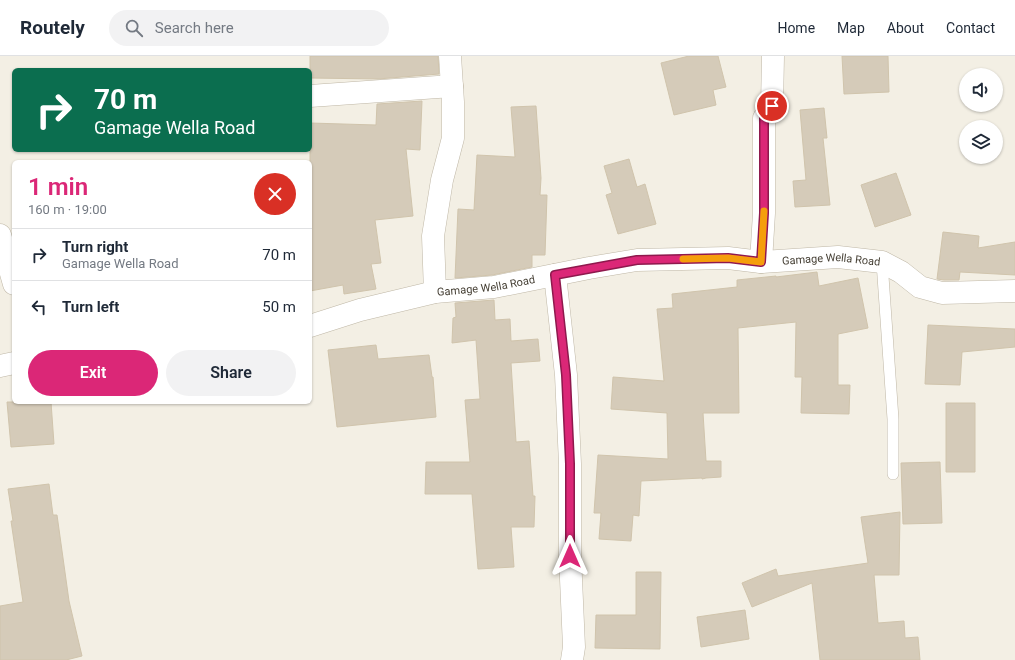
<!DOCTYPE html>
<meta charset="utf-8">
<style>
:root{--surface:#fff;--page:#f2f2f3;--text:#1f2937;--muted:#747a83;--line:#e0e1e3;--accent:#db2777}
body{margin:0;font-family:Roboto,sans-serif;background:var(--page);color:var(--text);height:100vh;display:flex;flex-direction:column;font-size:15px;white-space:nowrap}
*{box-sizing:border-box;margin:0}
p{font-size:13px;color:var(--muted)}
.icon{flex:none;width:22px;height:22px;fill:none;stroke:currentColor;stroke-width:2;stroke-linecap:round;stroke-linejoin:round}
.map{position:relative;flex:1;overflow:hidden}
.details{position:absolute;left:12px;top:104px;width:300px;height:244px;display:flex;flex-direction:column;background:var(--surface);border-radius:6px;box-shadow:0 1px 3px #0004}
.details>*{flex:none}
.banner{position:absolute;left:12px;top:12px;width:300px;height:84px;border-radius:6px;box-shadow:0 1px 3px #0004;background:#0b6e4f;color:#fff;overflow:hidden}
.fabs{position:absolute;left:959px;top:12px;display:grid;gap:8px}
.fabs a{display:grid;place-items:center;width:44px;height:44px;border-radius:50%;background:var(--surface);box-shadow:0 1px 3px #0004;font-size:20px}
.pin{position:absolute;display:grid;place-items:center;width:34px;height:34px;color:#fff;margin:-17px;border:2px solid #fff;border-radius:50%;box-shadow:0 1px 4px #0007}
.me{position:absolute;width:44px;margin:-22px;rotate:0deg;stroke-linejoin:round;filter:drop-shadow(0 0 3px #0008)}
.turn{display:flex;align-items:center;gap:14px;height:84px;padding:0 16px;font-size:18px}
.turn .icon{width:52px;height:52px;stroke-width:2.5}
.turn b{display:block;font-size:28px;line-height:34px}
.round{display:grid;place-items:center;flex:none;width:42px;height:42px;border-radius:21px;background:var(--page)}
.headline{display:flex;align-items:center;justify-content:space-between;height:68px;padding:0 16px}
h1{font-size:24px;font-weight:600;line-height:30px;color:var(--accent)}
.button{display:flex;gap:8px;margin-top:auto;padding:8px 16px}
.button a{flex:1;height:46px;border-radius:24px;background:var(--accent);color:#fff;font-size:16px;font-weight:600;line-height:46px;text-align:center}
.button a+a{background:var(--page);color:var(--text)}
ul{padding:0;list-style:none}
li{display:flex;align-items:center;gap:12px;height:52px;padding:0 16px;border-top:1px solid var(--line)}
li div{flex:1}
li b{display:block;font-size:15px}
li em{font-style:normal}
header{display:flex;align-items:center;gap:24px;box-sizing:border-box;height:56px;padding:0 20px;background:var(--surface);border-bottom:1px solid var(--line)}
header strong{font-size:19px}
nav{display:flex;gap:22px;margin-inline-start:auto;font-size:14px}
.search{width:280px;height:36px;background:var(--page);display:flex;align-items:center;gap:10px;box-sizing:border-box;padding:0 14px;border-radius:22px;color:var(--muted);font-size:15px}
.map>svg:first-child{display:block}
</style>
<header>
<strong>Routely</strong>
<div class="search"><svg class="icon" aria-label="search" viewBox="0 0 24 24"><circle cx="10" cy="10" r="6"/><path d="M15 15l6 6"/></svg>Search here</div>
<nav><a>Home</a><a>Map</a><a>About</a><a>Contact</a></nav>
</header>
<div class="map">
<svg width="1015" height="604" viewBox="0 0 1015 604">
<rect width="100%" height="100%" fill="#f3efe4"/>
<path fill="#d5cbb9" stroke="#d0c4ac" d="M310,0h128l1,18 -61,5 -68,-1z
M689,0h29l8,31 -13,3 3,15 -42,10 -13,-52z
M842,0h46l1,36 -45,2z
M422,45l-2,49 -14,-1 7,67 -38,4 6,43 -10,1 5,25 -32,5 -1,-9 -33,6v-168l66,2 1,-21z
M536,50l5,72 -1,17h7l-2,60h-13v12l-40,8 -37,3 3,-69 16,1 3,-55 38,2 -4,-50z
M824,52l3,30h-4l7,67 -35,2 -2,-26 13,-1 -6,-70z
M629,103l8,28 8,-3 11,40 -38,10 -12,-39 6,-2 -8,-27z
M896,117l15,42 -36,12 -14,-42z
M943,176l36,4 -1,12 37,-6v33l-55,-3 -1,8h-15l-7,-1z
M817,216l2,14 39,-8 10,50 -30,6v51h12l-1,29 -48,-1 1,-36h-7l1,-55 -58,6 1,85h-36l3,48h15v16l-15,1 -4,1v-1l-61,3 -2,35 -6,-1 -2,26 -32,-2 2,-26h-7l4,-58 70,4 -1,-46 -56,-4 2,-32 51,4 -7,-72 16,-1 -1,-14 65,-7v-7l39,-4v1z
M494,244l1,20 15,-1 1,22 27,-2 2,22 -29,2 5,79 13,-1 4,55h2l-1,31h-23l3,40 -36,2 -6,-75h-47l1,-32h44l-5,-62 15,-1 -4,-59 -24,3 1,-25 3,-1 -1,-14z
M928,269l87,4v18l-53,5 -2,33 -35,-1z
M376,289l2,14 51,-4 3,22h1l3,40 -99,10 -9,-77z
M7,346h44l3,42 -43,3z
M946,347h29v69h-29z
M940,406l2,61 -39,1 -2,-61z
M49,428l4,31h4l12,86 13,55 -16,4h-66v-54l23,-4 -12,-81h2l-5,-32z
M900,456l-1,63h-25l4,48 26,-2 1,17 13,-1 2,23h-100l-8,-77 -60,24 -10,-24 34,-14 2,7 90,-13 -7,-46z
M636,516h25l-1,77 -65,-1 1,-33h40z
M745,554l4,29 -48,8 -4,-30z"/>
<g fill="none" stroke-linecap="round" stroke-linejoin="round">
<g stroke="#bfb7a6" stroke-width="12">
<path id="service" d="M882,206l11,157v55"/>
</g>
<g stroke="#bfb7a6" stroke-width="23">
<g id="minor">
<path d="M310,40l142,-10"/>
<path d="M0,179l14,49"/>
<path d="M761,206l3,-49v-95l8,-12 1,-50"/>
<path d="M555,219l11,100 4,89v92l4,91 -2,13"/>
<path d="M435,236l-2,-56 9,-56 11,-42v-36l-3,-46"/>
<path id="s1" d="M310,270l50,-16 75,-18 59,-5 95,-19 48,-8 91,-2 33,4 77,-5 44,5 19,10 19,15 22,6 73,-2"/>
<path d="M0,310l14,-3"/>
</g>
</g>
<use href="#service" stroke="#fff" stroke-width="11"/>
<use href="#minor" stroke="#fff" stroke-width="22"/>
</g>
<g fill="none" stroke-linecap="round" stroke-linejoin="round">
<g stroke="#8e194d" stroke-width="10">
<path id="route" d="M570,500v-92l-4,-89 -11,-100 82,-15 91,-2 33,4 3,-49v-95l8,-12"/>
</g>
<use href="#route" stroke="#db2777" stroke-width="7"/>
<path stroke="#f59e0b" stroke-width="7" d="M683,203l45,-1 33,4 3,-51"/>
</g>
<g text-anchor="middle" stroke-width="3.5" stroke-linejoin="round" paint-order="stroke">
<g font-size="11" fill="#453f34" stroke="#fff">
<text dy="4" stroke="none"><textPath href="#s1" startOffset="529">Gamage Wella Road</textPath></text>
<text dy="4" stroke="none"><textPath href="#s1" startOffset="181">Gamage Wella Road</textPath></text>
</g>
</g>
</svg>
<div class="fabs">
<a><svg class="icon" aria-label="sound" viewBox="0 0 24 24"><path d="M4 9h4l5-4v14l-5-4H4zM17 9q2 3 0 6"/></svg></a>
<a><svg class="icon" aria-label="layers" viewBox="0 0 24 24"><path d="M12 4l9 5-9 5-9-5zM3 14l9 5 9-5"/></svg></a>
</div>
<div class="pin" style="left:772px;top:50px;background:#d93025"><svg class="icon" aria-label="arrive" viewBox="0 0 24 24"><path d="M6 21V4h12l-3 4 3 4H6"/></svg></div>
<svg class="me" style="left:570px;top:500px" viewBox="-20 -20 40 40"><path d="M0-17L14 15 0 8-14 15z" fill="#db2777" stroke="#fff" stroke-width="4"/></svg>
<div class="banner">
<div class="turn"><svg class="icon" aria-label="right" viewBox="0 0 24 24"><path d="M7 20v-9h11M14 6l5 5-5 5"/></svg><div><b>70 m</b>Gamage Wella Road</div></div>
</div>
<section class="details">
<div class="headline"><div><h1>1 min</h1><p>160 m · 19:00</p></div><a class="round" style="background:#d93025;color:#fff"><svg class="icon" aria-label="close" viewBox="0 0 24 24"><path d="M6 6l12 12M18 6L6 18"/></svg></a></div>
<ul>
<li><svg class="icon" aria-label="right" viewBox="0 0 24 24"><path d="M7 20v-9h11M14 6l5 5-5 5"/></svg><div><b>Turn right</b><p>Gamage Wella Road</p></div><em>70 m</em></li>
<li><svg class="icon" aria-label="left" viewBox="0 0 24 24"><path d="M17 20v-9H6M10 6l-5 5 5 5"/></svg><div><b>Turn left</b></div><em>50 m</em></li>
</ul>
<div class="button"><a>Exit</a><a>Share</a></div>
</section>
</div>
